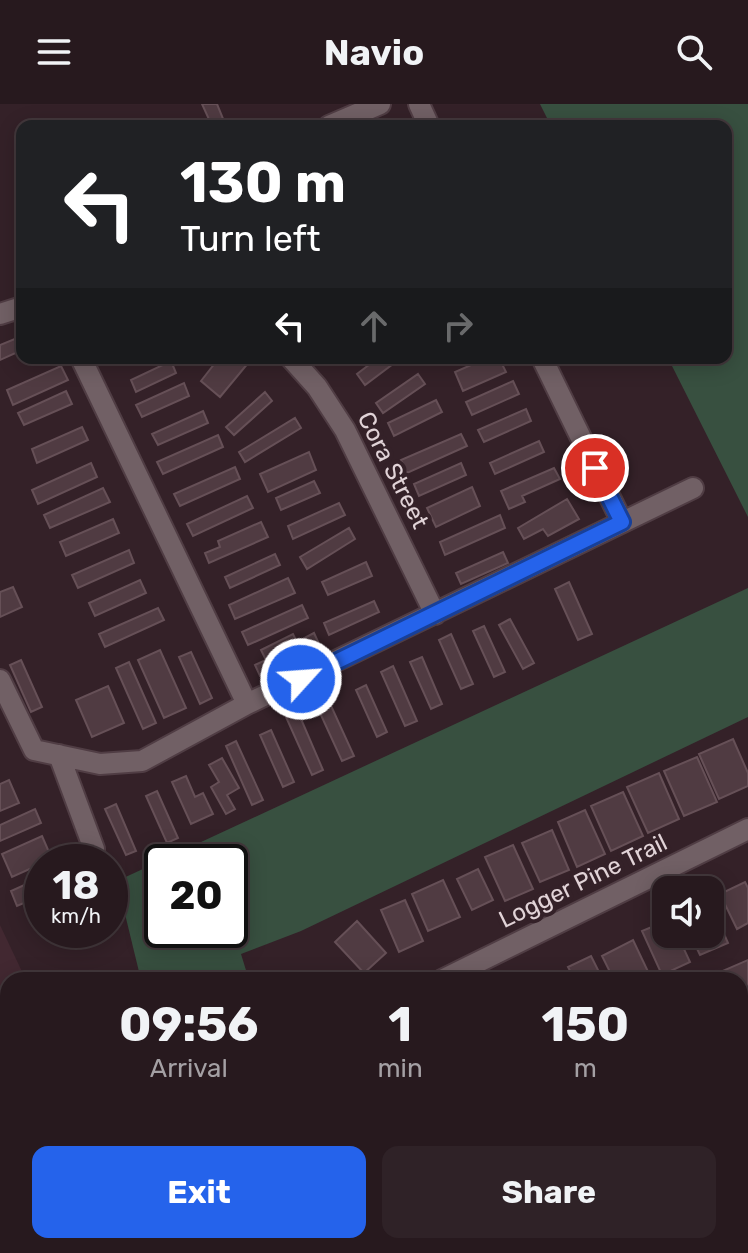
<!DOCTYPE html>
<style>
:root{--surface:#27191e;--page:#2f2227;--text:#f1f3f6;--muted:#a4a0a4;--line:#43383c;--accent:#2563eb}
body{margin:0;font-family:Rubik,sans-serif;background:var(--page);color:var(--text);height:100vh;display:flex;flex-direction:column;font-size:30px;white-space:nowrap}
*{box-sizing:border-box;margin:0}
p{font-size:26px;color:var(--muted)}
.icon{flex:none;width:44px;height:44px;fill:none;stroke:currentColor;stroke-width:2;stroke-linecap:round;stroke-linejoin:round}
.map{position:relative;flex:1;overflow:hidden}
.panel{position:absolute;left:0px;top:868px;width:748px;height:282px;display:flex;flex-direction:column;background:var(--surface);border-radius:24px 24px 0 0;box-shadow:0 4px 20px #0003,0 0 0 2px var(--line)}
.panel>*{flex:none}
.banner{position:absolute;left:16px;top:16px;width:716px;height:244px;border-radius:16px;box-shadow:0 4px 20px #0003,0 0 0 2px var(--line);background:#202124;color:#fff;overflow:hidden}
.controls{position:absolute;left:652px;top:772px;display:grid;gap:16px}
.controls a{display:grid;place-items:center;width:72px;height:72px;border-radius:16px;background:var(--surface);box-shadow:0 4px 20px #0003,0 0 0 2px var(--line);font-size:40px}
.speed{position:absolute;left:24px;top:740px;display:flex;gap:16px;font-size:40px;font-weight:700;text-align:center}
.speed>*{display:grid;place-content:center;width:104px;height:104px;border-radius:50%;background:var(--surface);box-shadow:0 4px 20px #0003,0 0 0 2px var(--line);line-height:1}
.speed small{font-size:20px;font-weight:400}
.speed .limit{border:4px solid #111;border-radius:12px;background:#fff;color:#111}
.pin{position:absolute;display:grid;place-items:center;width:68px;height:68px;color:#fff;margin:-34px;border:4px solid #fff;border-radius:50%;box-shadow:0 2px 8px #0007}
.me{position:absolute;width:88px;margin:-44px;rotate:64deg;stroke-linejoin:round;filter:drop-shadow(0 0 6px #0008)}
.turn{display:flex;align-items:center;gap:28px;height:168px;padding:0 32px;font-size:36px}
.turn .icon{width:104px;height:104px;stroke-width:2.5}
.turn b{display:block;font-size:56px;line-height:68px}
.lanes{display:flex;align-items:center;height:76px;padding:0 32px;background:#0003;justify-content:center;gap:40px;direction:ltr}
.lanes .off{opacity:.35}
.eta{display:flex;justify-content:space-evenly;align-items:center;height:136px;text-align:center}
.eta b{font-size:48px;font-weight:700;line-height:56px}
.button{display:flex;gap:16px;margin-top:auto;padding:16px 32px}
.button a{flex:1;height:92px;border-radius:16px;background:var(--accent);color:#fff;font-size:32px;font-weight:700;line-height:92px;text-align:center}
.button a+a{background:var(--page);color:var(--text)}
header{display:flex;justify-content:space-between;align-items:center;height:104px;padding:0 32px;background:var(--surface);font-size:36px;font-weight:700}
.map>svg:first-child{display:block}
</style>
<header><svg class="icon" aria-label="menu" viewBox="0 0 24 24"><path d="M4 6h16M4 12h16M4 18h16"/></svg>Navio<svg class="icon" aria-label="search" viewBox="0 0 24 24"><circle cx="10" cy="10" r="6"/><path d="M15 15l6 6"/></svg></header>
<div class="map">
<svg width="748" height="1149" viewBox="0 0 748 1149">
<rect width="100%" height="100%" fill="#342128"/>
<path fill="#422831" d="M0,821l26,55h-18v126l-8,4z"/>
<path fill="#385040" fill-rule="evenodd" d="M540,0h208v413l-80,-159h58v-232h-175z
M748,484v129l-447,214 -60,23 8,26h-108l-24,-99zM230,758v68h-68v-68z
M206,1142h123l1,7h-122z"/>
<path fill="#503b42" stroke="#665057" stroke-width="2" d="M202,0h15l9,22h-14z
M22,232v14l-22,10v-15z
M219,254h26l4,4 -29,35 -19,-16z
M378,254h23l-36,27 -8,-11z
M487,254h12l7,14 -43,19 -8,-19z
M171,257l5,12 -40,19 -5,-12z
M61,262l7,14 -55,25 -6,-15z
M418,270l7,10 -42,29 -7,-10z
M513,277l6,13 -47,21 -6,-13z
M184,279l5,13 -47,21 -6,-12z
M66,287l6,13 -48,21 -6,-12z
M265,288l7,9 -38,34 -8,-8z
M436,296l6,12 -48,24 -6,-13z
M526,305l5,12 -47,21 -6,-12z
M203,307l5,12 -50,22 -6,-11z
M295,314l6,10 -56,34 -6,-10z
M82,323l6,13 -51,23 -5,-14z
M461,330l6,12 -60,27 -6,-13z
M218,331l5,12 -60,27 -6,-12z
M539,337l5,11 -49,22 -5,-11z
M309,348l7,18 -48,22 -8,-18z
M91,359l6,14 -59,27 -6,-14z
M461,359l5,12 -47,21 -5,-12z
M235,363l5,12 -60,27 -6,-12z
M554,364l6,11 -38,17 3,6 -16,7 -8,-18z
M314,377l6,12 -39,17 -5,-12z
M472,383l8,19 -44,21 -9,-19z
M103,384l7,14 -60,26 -6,-13z
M247,392l6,12 -60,28 -6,-12z
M567,395l12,20 -31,17 -5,-7 -19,10 -6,-11z
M339,399l6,12 -52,24 -5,-13z
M500,411l5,13 -60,27 -5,-13z
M113,415l6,14 -53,23 -6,-14z
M261,418l7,15 -59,26 -4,-10 15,-6 -2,-6z
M349,424l6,11 -48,30 -7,-12z
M129,446l5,13 -56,25 -6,-13z
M503,448l5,11 -47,21 -5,-11z
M275,450l5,11 -50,23 -5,-11z
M366,458l6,14 -44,19 -6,-13z
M288,474l7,15 -60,26 -6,-14z
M140,476l6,13 -51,23 -6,-13z
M569,478l23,52 -14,6 -23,-51z
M13,483l9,20 -22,10v-25z
M374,497l5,11 -50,23 -5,-12z
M302,501l6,13 -60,27 -6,-13z
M158,504l6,12 -59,27 -6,-13z
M510,515l24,44 -11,6 -24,-44z
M484,522l21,46 -11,5 -21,-46z
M314,529l6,13 -60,30 -5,-11 11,-5 -5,-10 32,-16 4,8z
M451,530l22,50 -12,5 -22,-49z
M160,546l26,58 -22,10 -26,-58z
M191,548l21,46 -12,6 -21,-47z
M422,553l20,47 -11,5 -21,-47z
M21,556l21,47 -11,5 -21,-47z
M129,558l27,61 -13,6 -27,-61z
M393,562l24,55 -12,5 -24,-54z
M366,581l21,47 -10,5 -21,-47z
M108,582l16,37 -32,14 -16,-37z
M327,593l27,59 -12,5 -27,-59z
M298,608l25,58 -11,5 -26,-58z
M271,626l23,52 -11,5 -23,-52z
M733,635l15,34v13l-29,13 -20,-45z
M236,637l27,59 -11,5 -26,-59z
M697,653l20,45 -33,14 -20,-45z
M222,654l17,30 -12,7 8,14 -9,5 -15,-27 8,-5 -10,-17z
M659,669l20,46 -31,14 -21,-46z
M186,672l9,21 8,-4 10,21 -22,10 -19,-42z
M9,676l10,23 -19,8v-27z
M157,687l21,47 -11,5 -21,-47z
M623,688l20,44 -32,15 -20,-45z
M116,700l20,47 -10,4 -21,-46z
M35,705l6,14 -41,18v-16z
M585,706l20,44 -28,13 -19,-45z
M552,726l17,40 -29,12 -18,-39z
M42,732l10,23 -40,18 -10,-23z
M513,741l20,44 -28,12 -20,-44z
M478,765l15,31 -21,10 -15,-31z
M42,773v18l-25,11 -6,-15z
M443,776l17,37 -32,14 -16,-37z
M745,778l3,6v35l-11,6 -17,-35z
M405,796l18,41 -24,11 -18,-42z
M710,798l18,41 -28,12 -10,-21h20z
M357,817l29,32 -22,20 -29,-31z
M666,817v13h11l13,28 -28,13 -20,-44z
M633,836l19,40h-38l-12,-24z
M591,852l12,24h-28l-7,-13z
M748,856v50l-8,3v-33h-19l-3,-7z
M740,1025l8,17v16l-8,4z
M532,1142l2,7h-54l-2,-6z"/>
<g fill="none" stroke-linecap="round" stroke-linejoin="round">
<g stroke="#503d44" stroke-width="24">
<path id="minor" d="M419,0l10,22
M329,22l51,-22
M0,210l22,-7
M81,254l166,346
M291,254l26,29 28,43 90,184
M542,254l80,164
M0,576l34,70 66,14 42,-3 105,-57 446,-216
M59,651l35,94
M442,876l306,-151
M740,958l8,-4
M434,1142l2,7"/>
</g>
<use href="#minor" stroke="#716065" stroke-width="20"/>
</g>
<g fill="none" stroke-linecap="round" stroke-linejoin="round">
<g stroke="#184099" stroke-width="20">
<path id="route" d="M301,575l321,-157 -27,-54"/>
</g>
<use href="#route" stroke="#2563eb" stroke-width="14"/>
</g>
<g text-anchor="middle" stroke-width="8" stroke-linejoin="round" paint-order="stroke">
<g font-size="24" fill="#e1d3d7" stroke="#342128">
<text transform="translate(393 366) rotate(63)" y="8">Cora Street</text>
<text transform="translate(583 777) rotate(-26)" y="8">Logger Pine Trail</text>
</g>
</g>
</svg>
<div class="controls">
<a><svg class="icon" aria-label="sound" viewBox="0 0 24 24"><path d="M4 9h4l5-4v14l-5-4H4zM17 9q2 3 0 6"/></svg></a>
</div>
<div class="speed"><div>18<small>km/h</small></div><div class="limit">20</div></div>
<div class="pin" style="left:595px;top:364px;background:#d93025"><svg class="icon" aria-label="arrive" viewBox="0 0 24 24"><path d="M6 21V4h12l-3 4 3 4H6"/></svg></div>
<svg class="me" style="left:301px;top:575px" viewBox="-20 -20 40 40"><circle r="17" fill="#2563eb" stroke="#fff" stroke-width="3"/><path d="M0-11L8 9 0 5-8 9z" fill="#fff"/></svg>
<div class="banner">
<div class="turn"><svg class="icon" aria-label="left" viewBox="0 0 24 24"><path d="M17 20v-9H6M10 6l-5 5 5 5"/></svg><div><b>130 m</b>Turn left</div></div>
<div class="lanes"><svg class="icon" aria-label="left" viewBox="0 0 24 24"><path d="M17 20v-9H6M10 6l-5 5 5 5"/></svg><svg class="icon off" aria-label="ahead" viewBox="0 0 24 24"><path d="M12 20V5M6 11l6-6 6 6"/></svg><svg class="icon off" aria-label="right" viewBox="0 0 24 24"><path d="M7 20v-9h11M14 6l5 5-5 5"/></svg></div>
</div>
<section class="panel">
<div class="eta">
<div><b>09:56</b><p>Arrival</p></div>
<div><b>1</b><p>min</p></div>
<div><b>150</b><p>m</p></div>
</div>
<div class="button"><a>Exit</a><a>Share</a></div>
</section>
</div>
